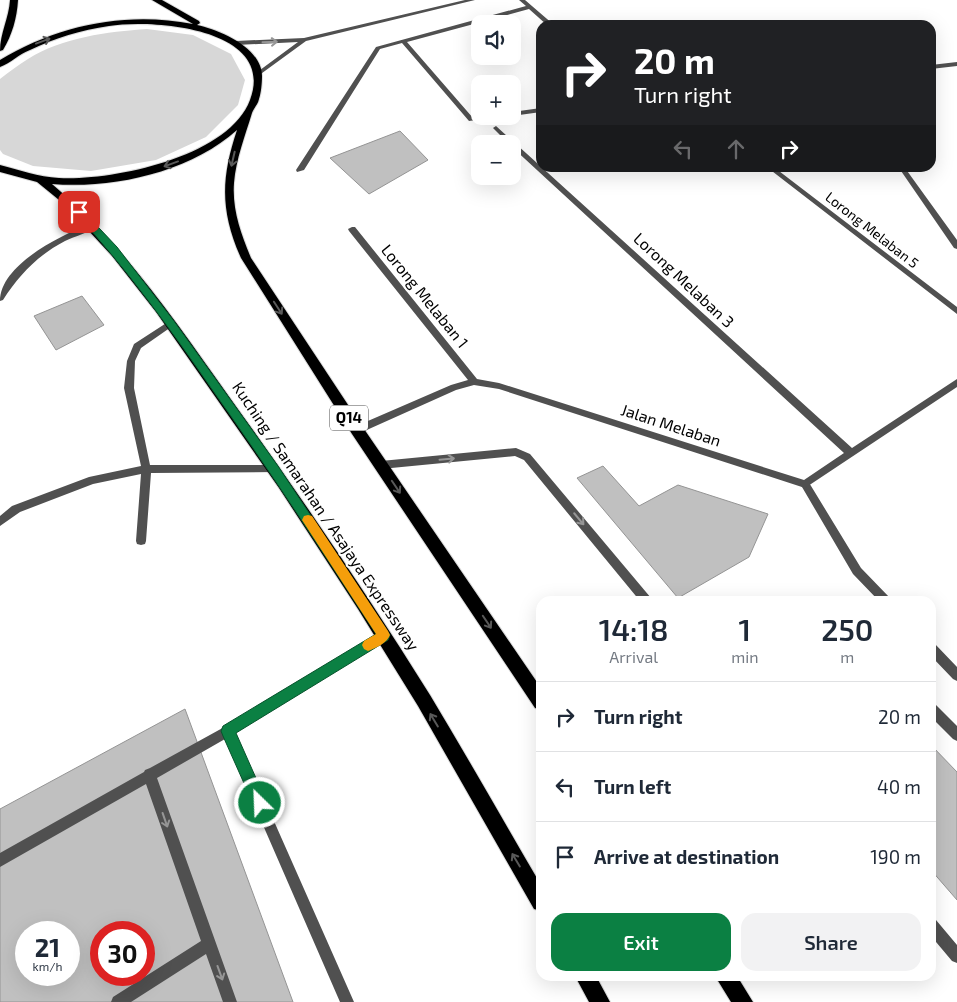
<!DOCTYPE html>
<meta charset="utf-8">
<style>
:root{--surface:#fff;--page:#f2f2f3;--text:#1f2937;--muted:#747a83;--line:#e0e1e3;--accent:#0b8043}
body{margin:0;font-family:"Exo 2",sans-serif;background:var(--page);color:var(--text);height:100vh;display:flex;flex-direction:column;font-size:19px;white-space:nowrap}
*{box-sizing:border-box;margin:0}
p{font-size:16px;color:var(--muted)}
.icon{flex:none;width:28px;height:28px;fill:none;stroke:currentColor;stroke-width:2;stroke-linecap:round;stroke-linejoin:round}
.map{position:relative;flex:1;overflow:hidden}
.details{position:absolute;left:536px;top:596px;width:400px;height:385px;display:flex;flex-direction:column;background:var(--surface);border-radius:15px;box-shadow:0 5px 20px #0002}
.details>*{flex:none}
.guide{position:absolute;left:536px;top:20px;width:400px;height:152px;border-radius:15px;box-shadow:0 5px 20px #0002;background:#202124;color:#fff;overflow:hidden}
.fabs{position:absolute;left:471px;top:15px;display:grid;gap:10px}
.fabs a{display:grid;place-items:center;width:50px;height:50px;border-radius:10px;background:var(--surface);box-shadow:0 5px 20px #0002;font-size:25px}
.speed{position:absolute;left:15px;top:921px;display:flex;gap:10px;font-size:25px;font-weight:700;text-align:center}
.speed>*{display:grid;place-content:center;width:65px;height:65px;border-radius:50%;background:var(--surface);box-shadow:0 5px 20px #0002;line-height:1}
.speed small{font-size:12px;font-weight:400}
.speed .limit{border:8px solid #d22;background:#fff;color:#111}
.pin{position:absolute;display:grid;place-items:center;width:42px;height:42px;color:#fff;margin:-21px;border-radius:10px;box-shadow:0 2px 8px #0006}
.me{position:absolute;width:55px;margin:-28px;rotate:336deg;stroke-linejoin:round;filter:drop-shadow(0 0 4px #0008)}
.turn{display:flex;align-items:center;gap:18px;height:105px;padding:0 15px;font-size:22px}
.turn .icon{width:65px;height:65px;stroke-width:2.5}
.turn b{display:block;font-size:35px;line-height:42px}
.lanes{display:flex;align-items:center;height:48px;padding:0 15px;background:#0003;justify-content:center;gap:25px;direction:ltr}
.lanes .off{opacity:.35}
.eta{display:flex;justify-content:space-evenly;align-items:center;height:85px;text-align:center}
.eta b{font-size:30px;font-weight:600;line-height:35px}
.cta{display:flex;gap:10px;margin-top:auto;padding:10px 15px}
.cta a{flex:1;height:58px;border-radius:15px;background:var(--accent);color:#fff;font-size:20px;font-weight:600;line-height:58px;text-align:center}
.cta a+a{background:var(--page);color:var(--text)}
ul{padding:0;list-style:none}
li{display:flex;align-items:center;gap:15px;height:70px;padding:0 15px;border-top:1px solid var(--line)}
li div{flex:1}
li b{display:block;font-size:19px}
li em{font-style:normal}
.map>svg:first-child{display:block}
</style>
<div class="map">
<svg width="957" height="1002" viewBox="0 0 957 1002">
<rect width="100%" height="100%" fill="#fff"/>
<path fill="#d7d7d7" d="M147,29l46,6 38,19 14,26 -7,25 -32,32 -50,23 -65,11 -58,-5 -30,-12 -3,-4v-71c9,-7 18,-14 28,-20 35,-22 79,-27 119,-30z"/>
<path fill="#c0c0c0" stroke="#949494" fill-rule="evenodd" d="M400,131l28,29 -59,34 -39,-36z
M82,296l22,29 -48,25 -22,-34z
M603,466l36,40 39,-21 90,29 -19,43 -71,41 -101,-120z
M185,709l108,293h-293v-193zM26,932h43v43h-43zM101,932h43v43h-43z
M931,745l26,27v128l-26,-30z"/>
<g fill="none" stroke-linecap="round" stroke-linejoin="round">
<g stroke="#dbdbdb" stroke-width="2">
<path id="trunk" d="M10,0h8c-1,18 -6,35 -15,50l-3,1c0,-18 9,-33 10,-51z
M152,0h10l37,21 1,2 -3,2c23,5 65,23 65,51 0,7 -1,17 -3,23 -1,5 -5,9 -7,14 -7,23 -16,46 -18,70 -2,27 7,51 17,75l111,168 179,262v22l-6,-2 -183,-274 -111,-176c-21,-47 -20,-80 -4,-128 -47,42 -123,59 -185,54 72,61 124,138 178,214 70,97 137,196 200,297 38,63 74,127 111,190v26l-7,-2 -116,-203 -60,-97 -79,-121 -123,-176 -44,-56 -48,-52 -27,-22 -37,-10v-7c20,5 38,12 59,13 53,3 170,-21 191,-78 27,-72 -97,-81 -141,-74 -28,4 -54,12 -79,24 -11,4 -19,13 -30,17v-7c58,-35 126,-49 193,-36z
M575,976h21l14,26h-21z
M715,976h22l16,26h-22z"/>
</g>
<path fill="#505050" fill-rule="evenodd" d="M516,448l14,6 121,144 1,3h-12l-116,-141 -9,-4 -134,13 -3,-1 -2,-3 2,-3 3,-1z
M805,480l3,1 53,87 29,30 1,3h-12l-26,-27 -51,-87 -2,-3 2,-3z
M931,643l4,1 22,23v14l-4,-2 -22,-23z
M931,702l4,2 22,22v15l-4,-2 -22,-22z
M228,725l4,2 2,4 -2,4 -75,43 80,224h-14l-17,-48 -75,48h-20l2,-5 88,-56 -55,-157 -146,83v-14l144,-81 1,-2 5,-2z
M931,918l5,2 21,25v18l-5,-2 -21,-25z"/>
<path fill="#505050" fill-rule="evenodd" d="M465,0h10l-169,41 -48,35 -2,-1v-2l42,-31 -62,3 -3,-2 3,-2 68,-3z
M519,0h6l29,25h-7l-18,-16 -122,33 66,76 27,-2 -1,1 -30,4 -67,-78 -22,6 -76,121 -7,2 -1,-2 80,-123 150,-41z
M957,62v4l-26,3v-4z
M541,108v4l-29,4v-4z
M496,126l356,322 105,-69v8l-152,101 -306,-99 -25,-4 -18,5 -96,43h-6l-2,-3 2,-3 97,-42 17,-5 -119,-149 -1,-2 4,-2h3l122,152 22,4 305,97 40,-27 -332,-306v-3h-3l-16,-16z
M768,168h7l182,139v7z
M899,168h6l52,72v9l-3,-1z
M90,224h6l1,2c-8,7 -22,10 -32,15 -27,14 -46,34 -62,59l-3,1c0,-36 61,-66 90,-77z
M171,320l4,3 -1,2 -33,23 -6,13 -1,27 16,77h124l3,1 2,3 -2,3 -126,1 -5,68 -1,3 -4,1 -4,-1 -1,-3 5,-67 -48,10 -73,28 -20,14v-10l12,-10 77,-29 52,-11 -17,-78 3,-27 7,-17z
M384,630l4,1 2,4 -2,4 -153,94 119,269h-14l-118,-271 2,-4z"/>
<use href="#trunk" fill="#000" fill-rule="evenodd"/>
</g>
<defs><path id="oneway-shaft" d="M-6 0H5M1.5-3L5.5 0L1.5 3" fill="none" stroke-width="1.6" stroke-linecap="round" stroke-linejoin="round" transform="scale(1.25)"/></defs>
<g stroke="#595959">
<use href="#oneway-shaft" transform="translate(43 41) rotate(-20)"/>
<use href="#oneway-shaft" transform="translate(233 159) rotate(103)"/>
<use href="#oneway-shaft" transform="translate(171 164) rotate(160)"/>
<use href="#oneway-shaft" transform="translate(278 308) rotate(57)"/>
<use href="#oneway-shaft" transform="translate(396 487) rotate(56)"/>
<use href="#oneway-shaft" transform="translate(487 622) rotate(56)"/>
<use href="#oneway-shaft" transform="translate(434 720) rotate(-121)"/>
<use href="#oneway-shaft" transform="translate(516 860) rotate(-121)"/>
</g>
<g stroke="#969696">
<use href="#oneway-shaft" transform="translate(270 42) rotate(-2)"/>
<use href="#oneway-shaft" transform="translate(447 459) rotate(-5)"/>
<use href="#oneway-shaft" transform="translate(579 519) rotate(50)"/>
<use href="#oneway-shaft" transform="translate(165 820) rotate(71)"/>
<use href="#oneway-shaft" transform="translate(220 973) rotate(70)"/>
</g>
<path fill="#0b8043" stroke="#07532c" d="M79,209l3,1 35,37 57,74 104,145 112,169 -2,5 -152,93 31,70 -2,5 -5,2 -5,-2 -32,-72 -2,-5 2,-5 153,-92c-54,-83 -108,-166 -165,-246 -42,-61 -85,-120 -135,-174l-2,-2z"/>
<path fill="#f59e0b" d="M308,515l4,1 76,115 2,4c-3,8 -14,13 -22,16l-4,-2 -2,-4 2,-4 12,-7 -72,-111 -2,-3 2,-4z"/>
<g text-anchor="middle" stroke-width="4" stroke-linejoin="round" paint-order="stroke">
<g font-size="14" fill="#000" stroke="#fff">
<text transform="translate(872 230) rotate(38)" y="5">Lorong Melaban 5</text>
</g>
<rect fill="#fff" stroke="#4c4c4c" stroke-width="1" x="330" y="405.5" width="38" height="25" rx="4"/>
<g font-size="15" font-weight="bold" fill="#000">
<text x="349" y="423">Q14</text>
</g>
<g font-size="16" fill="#000" stroke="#fff">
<text transform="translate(684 280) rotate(43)" y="6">Lorong Melaban 3</text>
<text transform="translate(425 296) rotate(51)" y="6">Lorong Melaban 1</text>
<text transform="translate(671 425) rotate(18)" y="6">Jalan Melaban</text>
<text transform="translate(326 516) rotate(56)" y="6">Kuching / Samarahan / Asajaya Expressway</text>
</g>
</g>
</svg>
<div class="fabs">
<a><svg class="icon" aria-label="sound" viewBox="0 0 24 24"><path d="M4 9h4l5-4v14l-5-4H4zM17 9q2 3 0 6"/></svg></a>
<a>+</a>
<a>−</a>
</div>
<div class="speed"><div>21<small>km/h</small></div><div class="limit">30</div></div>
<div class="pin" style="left:79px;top:212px;background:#d93025"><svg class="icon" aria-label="arrive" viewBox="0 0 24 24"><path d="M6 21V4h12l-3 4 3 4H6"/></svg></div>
<svg class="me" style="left:260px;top:803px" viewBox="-20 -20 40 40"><circle r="17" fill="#0b8043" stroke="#fff" stroke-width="3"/><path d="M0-11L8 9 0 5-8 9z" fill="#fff"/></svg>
<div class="guide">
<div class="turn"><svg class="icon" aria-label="right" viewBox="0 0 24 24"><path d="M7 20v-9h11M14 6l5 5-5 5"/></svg><div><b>20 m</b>Turn right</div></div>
<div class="lanes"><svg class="icon off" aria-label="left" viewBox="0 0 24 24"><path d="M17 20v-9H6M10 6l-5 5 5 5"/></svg><svg class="icon off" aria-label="ahead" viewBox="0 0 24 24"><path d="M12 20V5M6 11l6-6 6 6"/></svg><svg class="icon" aria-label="right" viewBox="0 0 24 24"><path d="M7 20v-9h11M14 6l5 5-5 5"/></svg></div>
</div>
<section class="details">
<div class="eta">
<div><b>14:18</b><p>Arrival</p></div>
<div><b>1</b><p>min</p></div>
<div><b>250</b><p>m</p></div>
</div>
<ul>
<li><svg class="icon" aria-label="right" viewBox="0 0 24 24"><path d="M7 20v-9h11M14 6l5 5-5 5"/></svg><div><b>Turn right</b></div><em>20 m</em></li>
<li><svg class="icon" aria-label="left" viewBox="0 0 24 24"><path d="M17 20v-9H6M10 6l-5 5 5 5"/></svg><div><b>Turn left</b></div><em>40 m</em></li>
<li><svg class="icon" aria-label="arrive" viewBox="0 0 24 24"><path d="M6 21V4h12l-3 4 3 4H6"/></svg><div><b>Arrive at destination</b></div><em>190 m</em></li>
</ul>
<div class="cta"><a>Exit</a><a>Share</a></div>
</section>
</div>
